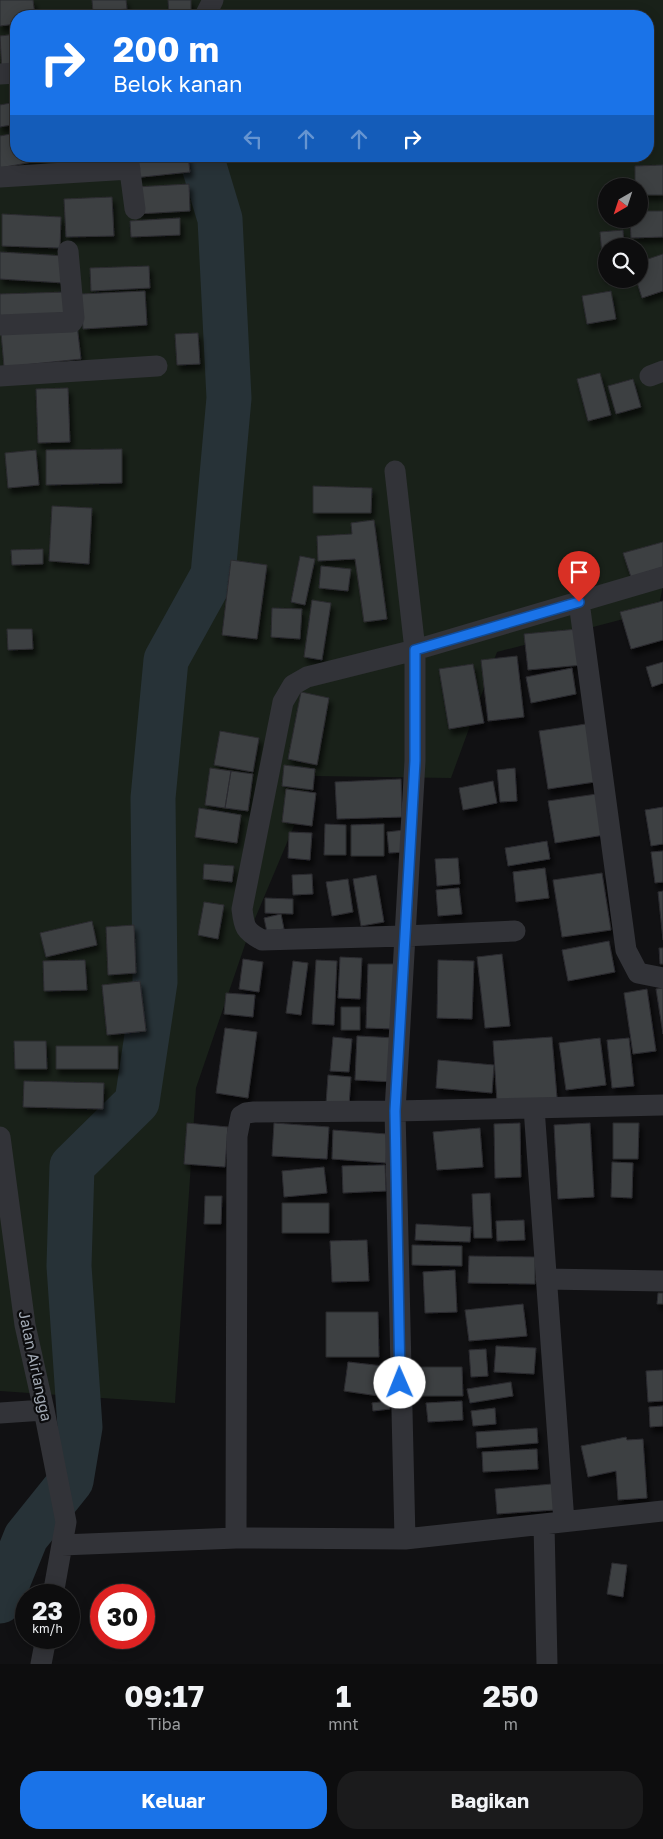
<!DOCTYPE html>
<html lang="id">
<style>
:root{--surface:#0d0d0e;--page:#1b1b1c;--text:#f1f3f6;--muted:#9a9c9e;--line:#2d2d2e;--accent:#1a73e8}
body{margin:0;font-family:"Golos Text",sans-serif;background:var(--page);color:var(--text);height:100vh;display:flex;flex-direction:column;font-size:19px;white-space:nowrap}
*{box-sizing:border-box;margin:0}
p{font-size:16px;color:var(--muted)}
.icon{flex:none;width:28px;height:28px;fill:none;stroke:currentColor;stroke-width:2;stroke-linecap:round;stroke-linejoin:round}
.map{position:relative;height:1664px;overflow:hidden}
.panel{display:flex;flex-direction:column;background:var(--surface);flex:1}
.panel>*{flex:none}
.hud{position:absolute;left:10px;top:10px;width:644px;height:152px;border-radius:20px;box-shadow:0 2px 12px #0003,0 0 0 1px var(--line);background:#1a73e8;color:#fff;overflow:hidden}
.needle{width:32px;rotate:219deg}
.fabs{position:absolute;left:598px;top:178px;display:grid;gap:10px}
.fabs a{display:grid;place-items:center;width:50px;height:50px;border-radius:50%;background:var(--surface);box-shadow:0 2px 12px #0003,0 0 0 1px var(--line);font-size:25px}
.speed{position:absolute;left:15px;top:1584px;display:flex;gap:10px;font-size:25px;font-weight:700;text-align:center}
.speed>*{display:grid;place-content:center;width:65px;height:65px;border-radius:50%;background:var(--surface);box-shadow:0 2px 12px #0003,0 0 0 1px var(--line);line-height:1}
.speed small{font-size:12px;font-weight:400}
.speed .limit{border:8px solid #d22;background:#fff;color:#111}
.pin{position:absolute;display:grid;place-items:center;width:42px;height:42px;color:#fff;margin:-51px -21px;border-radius:50% 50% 50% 0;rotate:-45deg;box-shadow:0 0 5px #0007}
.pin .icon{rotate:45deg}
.me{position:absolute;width:55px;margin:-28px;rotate:359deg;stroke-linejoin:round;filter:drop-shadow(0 0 4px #0008)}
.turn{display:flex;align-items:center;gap:18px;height:105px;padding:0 20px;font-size:22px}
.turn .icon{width:65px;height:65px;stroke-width:2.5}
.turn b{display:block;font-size:35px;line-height:42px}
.lanes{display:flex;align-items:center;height:48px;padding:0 20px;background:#0003;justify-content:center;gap:25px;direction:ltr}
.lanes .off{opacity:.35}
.eta{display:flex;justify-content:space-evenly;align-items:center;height:85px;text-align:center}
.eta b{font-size:30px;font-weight:700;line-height:35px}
.primary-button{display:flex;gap:10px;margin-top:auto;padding:10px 20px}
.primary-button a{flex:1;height:58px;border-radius:20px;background:var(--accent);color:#fff;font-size:20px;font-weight:700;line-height:58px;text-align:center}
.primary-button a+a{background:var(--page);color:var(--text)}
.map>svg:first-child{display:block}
</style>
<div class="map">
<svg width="663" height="1664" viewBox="0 0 663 1664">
<defs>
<filter id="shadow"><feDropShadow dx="3" dy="5.5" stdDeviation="2.5" flood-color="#0009"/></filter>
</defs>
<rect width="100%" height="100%" fill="#111113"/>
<path fill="#192119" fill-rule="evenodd" d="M0,0h663v586l-5,24 -161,42 -46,126 -136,-2 -66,157 -53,155 -21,315 -175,-12zM16,16h632v140h-632zM606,186h33v33h-33zM606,246h33v33h-33z"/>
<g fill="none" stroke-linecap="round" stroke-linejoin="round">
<path stroke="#273237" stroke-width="45" d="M0,1601l26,-64 45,-56 9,-54 -11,-161 3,-100 65,-64 18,-120 -2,-184 13,-138 47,-85 16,-177 -9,-179 -19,-63"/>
</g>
<path fill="#3d3f43" stroke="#2b2b2f" filter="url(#shadow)" d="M0,0h33l2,16h-19v8l-16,2z
M92,0h34l1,9 -34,3z
M168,0h23v16h-22z
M16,34v37l-14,2 -2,-37z
M16,102v22l-16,3v-22z
M16,133v23h27v4l-43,8v-32z
M88,156h24v14h-23z
M131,156h57l2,16 -57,6z
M663,165v30h-24v-9h-4v-20z
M189,184l1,27 -53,3 -1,-27z
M112,197l2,39 -48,1 -2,-38z
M639,211h24v26l-32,1 -1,-19h9z
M2,214l59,3 -1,31 -58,-2z
M180,218v17l-49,2 -1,-16z
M623,230l1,16h-18v31h-2l-4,-45z
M0,252l65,4 -1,27 -64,-4z
M663,254v37l-21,7 -6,-19h3v-17z
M149,266l1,22 -59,3 -1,-23z
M145,291l2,34 -64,4 -2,-35z
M611,291l5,28 -29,5 -5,-28z
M68,292l1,27 -69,2v-27z
M77,325l4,34 -77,8 -3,-35z
M198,333l2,31 -23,1 -2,-31z
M600,373l11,42 -23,6 -11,-42z
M633,379l8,28 -25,7 -8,-28z
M68,388l2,54 -32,1 -2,-54z
M122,449v34l-76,2v-35z
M36,450l3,35 -31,3 -3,-35z
M313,486l59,2 -1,25h-58z
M52,506l40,2 -3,56 -40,-3z
M374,520l13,99 -23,3 -9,-63 -37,2 -1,-25 35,-2 -1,-11z
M663,542v25l-32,10 -8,-24z
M43,549v15l-31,1 -1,-15z
M300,556l15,3 -10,46 -14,-3z
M231,560l36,5 -10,74 -35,-4z
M321,566l30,3 -3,22 -29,-3z
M312,600l19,3 -9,57 -18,-3z
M663,601v39l-32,9 -11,-37z
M272,608l30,1 -2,30 -29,-2z
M7,629h25l1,20 -25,1z
M578,629l4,36 -54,5 -4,-36z
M517,656l7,61 -36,4 -7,-61z
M663,662v21l-11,4 -6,-20z
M473,664l11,59 -35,6 -10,-60z
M572,668l4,26 -45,9 -5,-26z
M301,692l28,6 -12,67 -29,-6z
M586,724l9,58 -47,7 -9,-58z
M220,731l39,7 -6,34 -39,-7z
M284,765l31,4 -2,21 -31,-4z
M210,768l21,3 -6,37 -20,-3z
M515,768l2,33 -17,1 -3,-32z
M231,771l22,3 -5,37 -23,-3z
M401,779l1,38 -65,2 -2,-37z
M493,781l4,22 -34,7 -4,-22z
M286,789l30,4 -4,33 -30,-4z
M597,794l7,41 -49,8 -7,-42z
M663,807v37l-12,2 -6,-36z
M199,808l42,7 -4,28 -42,-6z
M325,824l21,1v30h-22z
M384,824v32h-33v-31z
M404,830l2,22 -17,1 -2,-21z
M289,832l23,1 -2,27 -22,-2z
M547,841l3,18 -42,7 -3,-18z
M663,851v31l-8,1 -4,-31z
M458,858l2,26 -23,2 -2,-27z
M204,864l30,2 -2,16 -29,-3z
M545,868l4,30 -33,4 -3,-30z
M602,873l9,57 -49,7 -9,-57z
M312,874l1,20 -20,1 -1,-20z
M376,875l8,47 -23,4 -8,-47z
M348,879l5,33 -21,4 -6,-34z
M459,888l3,26 -24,2 -2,-26z
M663,891v49l-5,-48z
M265,898l28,1v15l-28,-1z
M204,902l20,3 -6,34 -20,-4z
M281,914l3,15 -17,3 -3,-14z
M92,921l5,24 -51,12 -6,-24z
M134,925l2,48 -28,2 -2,-48z
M609,941l6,31 -47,9 -6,-31z
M659,948h4v16h-3z
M502,954l8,72 -25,2 -8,-71z
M340,957l22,1 -2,41 -22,-1z
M243,959l20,3 -4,30 -20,-3z
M85,960l2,30 -43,1 -1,-30z
M316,960l21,1 -3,64 -22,-1z
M438,960l36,1 -2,58 -35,-1z
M293,961l15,2 -7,52 -15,-2z
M368,964h29l-2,65 -29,-1z
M140,981l6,50 -39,4 -5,-50z
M663,988v46l-7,-45z
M647,989l9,62 -23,3 -9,-61z
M226,993l29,2 -2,22 -29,-3z
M341,1007h19v23h-19z
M225,1028l32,4 -9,66 -32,-5z
M357,1036l39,2 -2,44 -39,-2z
M333,1037l19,2 -3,33 -19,-1z
M552,1037l5,61 -60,4 -4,-61z
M600,1038l6,47 -40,5 -7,-47z
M629,1038l5,48 -22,2 -5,-48z
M14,1041h32l1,28h-32z
M56,1046h62v23h-62z
M438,1060l56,5 -2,28 -56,-5z
M328,1075l23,2 -2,29 -23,-2z
M24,1081l80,2 -1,26 -80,-2z
M187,1123l41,4 -3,40 -41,-3z
M274,1123l55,4 -2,32 -55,-3z
M520,1123l1,54 -26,1 -1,-54z
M590,1123l4,74 -36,2 -4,-74z
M613,1123h26l-1,36h-25z
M480,1128l3,39 -46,3 -4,-38z
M333,1130l54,4 -1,29 -54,-4z
M612,1162l21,1 -1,35 -21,-1z
M385,1165l1,26 -43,2 -1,-27z
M324,1167l3,26 -43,4 -2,-26z
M490,1193l2,45h-18l-2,-44z
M205,1196h17l-1,28h-17z
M282,1203h47v30h-47z
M524,1220l1,20 -28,1 -1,-20z
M416,1224l55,3 -1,15 -55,-2z
M367,1240l2,41 -37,1 -2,-41z
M412,1245l50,1v20l-50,-1z
M469,1256l66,1v27l-67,-1z
M455,1270l2,42 -32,1 -2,-41z
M658,1293h5v11h-6z
M523,1304l4,32 -58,5 -4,-31z
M326,1312h52l1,45h-53z
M496,1346l40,2 -2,26 -40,-2z
M486,1349l2,27 -17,1 -2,-27z
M348,1362l35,4 -4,30 -35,-5z
M420,1367h42l1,29h-43z
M663,1370v31l-15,1 -2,-31z
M511,1382l2,14 -43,7 -3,-14z
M388,1401l2,8 -17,2 -1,-8z
M462,1401l1,19 -35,2 -2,-19z
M663,1406v20l-13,1 -1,-20z
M495,1408l1,16 -23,2 -2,-15z
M537,1428l1,15 -61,5 -1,-16z
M626,1437l1,3 16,-1 4,59 -29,2 -2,-29 -28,6 -7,-31z
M537,1449l1,20 -55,3 -1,-20z
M552,1484l2,26 -57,4 -2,-25z
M612,1563l15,2 -4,32 -16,-3z"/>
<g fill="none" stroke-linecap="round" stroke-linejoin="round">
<path stroke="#323338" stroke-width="21" d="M205,16l8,-16
M0,74l16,-1
M128,156l7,53
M0,177l130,-8
M0,325l72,-3 2,-4 -6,-67
M0,376l157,-10
M650,376l13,-5
M395,471l20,179v111l-20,350 10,428
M579,602l47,348 12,23 25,5
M515,931l-111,5 -142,4c-17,-9 -18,-13 -20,-31l41,-207 10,-17 14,-8 108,-27 248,-73
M534,1108l30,414
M0,1137l25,188 19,85 22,112 -13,73
M546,1279l117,2
M0,1413l44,-3
M544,1524l3,140
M236,1538l1,-402 4,-20 5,-3 8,-1 141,-1 268,-6
M62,1545l174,-7 169,1 258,-28
M41,1664l5,-26"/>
</g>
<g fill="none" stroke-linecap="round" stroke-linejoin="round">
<g stroke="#114b97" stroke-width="12">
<path id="route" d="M400,1383l-5,-272 20,-350v-111l164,-48"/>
</g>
<use href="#route" stroke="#1a73e8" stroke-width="9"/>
</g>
<g text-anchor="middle" stroke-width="4.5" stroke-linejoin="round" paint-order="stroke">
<g font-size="15" fill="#a1a9b4" stroke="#0c0c0e">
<text transform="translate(35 1366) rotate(78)" y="5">Jalan Airlangga</text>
</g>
</g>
</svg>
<div class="fabs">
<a><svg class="needle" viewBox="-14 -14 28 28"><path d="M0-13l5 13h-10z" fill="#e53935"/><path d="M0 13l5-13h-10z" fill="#9a9c9e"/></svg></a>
<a><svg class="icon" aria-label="search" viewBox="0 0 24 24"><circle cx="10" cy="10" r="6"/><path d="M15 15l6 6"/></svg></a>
</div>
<div class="speed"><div>23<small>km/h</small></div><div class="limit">30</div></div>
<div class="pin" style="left:579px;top:602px;background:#d93025"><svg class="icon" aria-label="arrive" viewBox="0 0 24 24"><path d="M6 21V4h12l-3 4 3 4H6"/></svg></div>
<svg class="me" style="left:400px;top:1383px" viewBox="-20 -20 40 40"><circle r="19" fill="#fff"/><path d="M0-13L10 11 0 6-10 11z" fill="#1a73e8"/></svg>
<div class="hud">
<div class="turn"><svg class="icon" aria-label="right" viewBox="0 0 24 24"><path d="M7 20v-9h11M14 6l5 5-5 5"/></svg><div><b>200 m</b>Belok kanan</div></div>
<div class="lanes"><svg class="icon off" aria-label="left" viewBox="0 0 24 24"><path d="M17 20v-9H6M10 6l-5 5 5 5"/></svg><svg class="icon off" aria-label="ahead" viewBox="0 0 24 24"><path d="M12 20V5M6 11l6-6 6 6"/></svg><svg class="icon off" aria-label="ahead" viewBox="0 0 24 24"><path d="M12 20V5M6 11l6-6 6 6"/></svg><svg class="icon" aria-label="right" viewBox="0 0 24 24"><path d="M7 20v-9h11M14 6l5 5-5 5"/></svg></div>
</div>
</div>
<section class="panel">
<div class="eta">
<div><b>09:17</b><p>Tiba</p></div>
<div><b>1</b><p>mnt</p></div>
<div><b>250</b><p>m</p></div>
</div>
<div class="primary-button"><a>Keluar</a><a>Bagikan</a></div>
</section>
